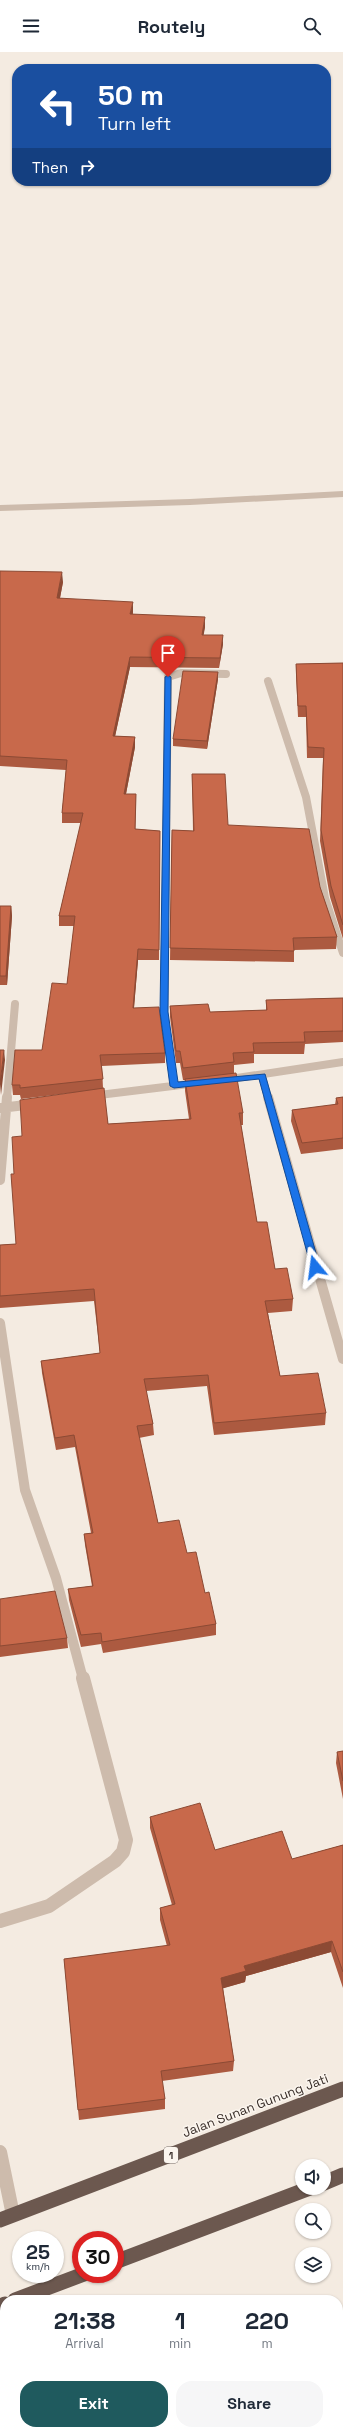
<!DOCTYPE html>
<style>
:root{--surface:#fff;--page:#f6f6f7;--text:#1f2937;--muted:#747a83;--accent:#1f5a5e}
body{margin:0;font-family:"Space Grotesk",sans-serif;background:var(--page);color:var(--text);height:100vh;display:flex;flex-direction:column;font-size:15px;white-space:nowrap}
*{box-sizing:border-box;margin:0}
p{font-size:13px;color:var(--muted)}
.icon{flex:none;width:22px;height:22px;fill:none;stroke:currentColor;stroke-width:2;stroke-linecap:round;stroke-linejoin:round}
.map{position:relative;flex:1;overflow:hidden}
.side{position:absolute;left:0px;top:2243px;width:343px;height:140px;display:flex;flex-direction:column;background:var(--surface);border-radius:16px 16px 0 0;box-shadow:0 1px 3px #0004}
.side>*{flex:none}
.guide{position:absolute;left:12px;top:12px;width:319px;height:122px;border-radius:16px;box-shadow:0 1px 3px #0004;background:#1a4fa0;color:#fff;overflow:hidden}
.tools{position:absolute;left:295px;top:2107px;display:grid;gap:8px}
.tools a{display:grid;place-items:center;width:36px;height:36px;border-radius:50%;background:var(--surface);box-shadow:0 1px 3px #0004;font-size:20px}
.speed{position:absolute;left:12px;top:2179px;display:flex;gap:8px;font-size:20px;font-weight:700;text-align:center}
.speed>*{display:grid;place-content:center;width:52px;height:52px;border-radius:50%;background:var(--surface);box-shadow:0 1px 3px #0004;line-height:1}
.speed small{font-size:10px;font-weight:400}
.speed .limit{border:6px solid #d22;background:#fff;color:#111}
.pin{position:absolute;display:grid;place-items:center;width:34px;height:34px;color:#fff;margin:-41px -17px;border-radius:50% 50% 50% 0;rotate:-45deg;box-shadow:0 0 4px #0007}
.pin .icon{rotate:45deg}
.me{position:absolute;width:44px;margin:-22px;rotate:344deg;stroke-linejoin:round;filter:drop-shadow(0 0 3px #0008)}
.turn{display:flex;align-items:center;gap:14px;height:84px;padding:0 20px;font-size:18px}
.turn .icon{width:52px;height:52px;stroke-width:2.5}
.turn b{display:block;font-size:28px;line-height:34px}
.then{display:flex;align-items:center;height:38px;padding:0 20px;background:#0003;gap:8px;font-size:15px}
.eta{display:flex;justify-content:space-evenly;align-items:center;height:68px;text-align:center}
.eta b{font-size:24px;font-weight:700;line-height:28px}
.primary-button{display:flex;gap:8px;margin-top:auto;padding:8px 20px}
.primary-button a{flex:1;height:46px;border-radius:16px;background:var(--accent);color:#fff;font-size:16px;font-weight:700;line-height:46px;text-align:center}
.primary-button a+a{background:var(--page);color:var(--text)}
header{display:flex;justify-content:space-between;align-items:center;height:52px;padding:0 20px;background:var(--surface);font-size:18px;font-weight:700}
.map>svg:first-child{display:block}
</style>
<header><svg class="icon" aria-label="menu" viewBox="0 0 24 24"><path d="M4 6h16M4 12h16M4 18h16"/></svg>Routely<svg class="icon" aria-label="search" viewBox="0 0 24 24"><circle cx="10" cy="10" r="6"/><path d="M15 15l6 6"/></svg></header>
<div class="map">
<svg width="343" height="2383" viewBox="0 0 343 2383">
<rect width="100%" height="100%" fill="#f4ebe1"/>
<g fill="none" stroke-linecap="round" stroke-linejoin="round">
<path stroke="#cdbbac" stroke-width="6" d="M0,456l190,-6 153,-8"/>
<path stroke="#cdbbac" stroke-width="8" d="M268,629l38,116 19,101 18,55
M262,1024l6,22
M224,1028l119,-18
M174,1034l-10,-74 4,-335 13,-4 45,1
M91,1044l106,-13
M7,1046l8,-94"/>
<path stroke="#cdbbac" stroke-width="10" d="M268,1045l75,262
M0,1056l34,-4
M0,1128l7,-83
M0,1271l25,167 31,88 27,101"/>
<path stroke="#cdbbac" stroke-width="14" d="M0,1869l49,-15 66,-45 8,-9 3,-12 -43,-162
M0,2100l13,63"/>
<path stroke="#6c584f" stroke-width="15" d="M324,2131l19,-8
M0,2168l343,-131
M115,2210l195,-74
M15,2248l69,-26
M0,2254l5,-2"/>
</g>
<path fill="#ac5a40" d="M0,519l63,11 -3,16 73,14v2l72,13 -2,8 20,9 -4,24 -89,-1 -15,69 20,1v10l-9,47h10l-1,35 25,2 -1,129h-21l-4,48 31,45v10l-63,3 1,22 5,36 81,-5 -4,-28v-11h-2l-3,-17h-4l-6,-46v-11l40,6 56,-2v-10l77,-2v44l-38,2 -1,10h-50v9l-20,2v8l9,40v12h-2l16,97 18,47 18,30 -1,12 -24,2 12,63 46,37 -1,12 -111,10 -7,-49 -61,5 7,33 1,11 -15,3 19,85 29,30 18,40 11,31v11l-113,18 -2,-9 -20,3 -12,-47 -1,-11 24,-3 -7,-41 -1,-11 7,-1 -16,-86 -19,3 -14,-77 -1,-12 59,-8 -6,-52 -94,7v-63l16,-1 -2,-70 8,-38 48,-43 -49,6 -1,-4h-7l-1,-10 30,-35 25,-66 7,-58h-15v-10l22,-93h-19v-10l4,-43 -66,-4z
M343,611v276l-13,-42 -10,-56 3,-83h-16l-1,-41h-8l-2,-43v-10z
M218,620v7l-11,70 -34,-3v-7z
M192,722l36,51 92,62 17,50 -1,12 -42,1v12l-124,-2 2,-130 21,1z
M0,854h11l1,10 -5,69h-7z
M343,1045v52l-42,5 -10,-33 1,-11 43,-5 1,-7z
M0,1547l67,39 1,10 -68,9z
M343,1699v48l-7,-36 1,-11z
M150,1765l65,33 77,9 51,-14v143l-12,-36 -85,24 -1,6 -22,6 11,73 -1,10 -71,10 3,18v10l-86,11 -15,-161 103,-13 -7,-26v-12l12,-3 -22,-77z"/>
<path fill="#8c4a34" d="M62,520l1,10 -5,26 -1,-10z
M133,550v10l-3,11v-9z
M205,565v10l-3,18v-10z
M223,583v9l-4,24 1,-10z
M130,605v10l-17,79v-10z
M218,620v7l-11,70v-8z
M135,685v10l-11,57v-10z
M136,742v11l-1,34v-10z
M11,854l1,10 -5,69 -1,-9z
M138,897v11l-5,59v-11z
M4,998l1,10 -4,35 -1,-11z
M332,1889l-1,11 -85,24 -1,6 -24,7v-11l23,-12z"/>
<path fill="#c8694b" stroke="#8c4a34" d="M0,519l62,1 -5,26 76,4 -3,12 75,3 -3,18h21l-3,23 -90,-1 -17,79 22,1 -11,57h12l-1,35 25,2 -1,119 -21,-1 -5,59 26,-1 6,46 -65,2 3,24 -83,9v-3h-8l3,-35h27l10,-67 15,1 8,-68h-16l24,-103h-21l5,-53 -67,-4z
M343,611v262l-12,-39 -10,-56 3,-82 -16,-1 -2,-41h-8l-2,-42z
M183,619l35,1 -11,69 -34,-2z
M192,722h33l3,51 81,4 11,58 17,50 -44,1 1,13 -124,-3 2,-118 22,1z
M0,854h11l-5,70h-6z
M343,946v33l-39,1 1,10 -52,1 1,9 -21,1 1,9 -51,6 -3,-17h-4l-6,-45 38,-2 2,8 57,-2 -1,-10z
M0,998h4l-4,34z
M236,1021l7,40h-4l18,109h10l8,47 12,-1 6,31 -28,2 15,75 38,-3 8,40 -112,10 -6,-48 -64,4 9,45 -16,2 21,97 21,-3 8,33 9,-1 9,41 4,-1 7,32 -114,18 -1,-9 -20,2 -13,-46 25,-3 -9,-52 9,-1 -19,-98 -19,3 -14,-77 59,-8 -6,-64 -94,7v-51l16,-1 -5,-70h3l-2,-37 10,-1 -2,-36 84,-12 4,36 83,-5 -6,-40z
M343,1045v41l-41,5 -10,-33 46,-6 -2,-6z
M55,1539l12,47 -67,8v-47z
M343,1699v30l-6,-29z
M200,1751l15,47 67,-19 10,28 51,-14v127l-11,-31 -88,25 2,5 -25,7 13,83 -73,10 4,28 -87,11 -14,-151 106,-14 -10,-37 15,-4 -25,-87z"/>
<path fill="#1a73e8" stroke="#114b97" d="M168,623l3,2 -3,335 10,70 87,-8 55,193 -5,4 -4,-4 -52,-188 -85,9 -4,-2 -10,-74 5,-335z"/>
<g text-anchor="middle" stroke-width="3" stroke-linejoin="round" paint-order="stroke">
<rect fill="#fbf5ee" stroke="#756b66" stroke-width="1" x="164" y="2095" width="14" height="16" rx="3"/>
<g font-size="10" font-weight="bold" fill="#3b302b">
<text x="171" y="2107">1</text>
</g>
<g font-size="13" fill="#3b302b" stroke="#fbf5ee">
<text transform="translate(255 2053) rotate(-21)" y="5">Jalan Sunan Gunung Jati</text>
</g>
</g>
</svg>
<div class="tools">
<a><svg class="icon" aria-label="sound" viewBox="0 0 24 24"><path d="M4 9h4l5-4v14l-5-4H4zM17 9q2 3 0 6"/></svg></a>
<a><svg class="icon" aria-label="search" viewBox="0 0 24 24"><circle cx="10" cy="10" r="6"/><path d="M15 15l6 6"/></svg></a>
<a><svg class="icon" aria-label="layers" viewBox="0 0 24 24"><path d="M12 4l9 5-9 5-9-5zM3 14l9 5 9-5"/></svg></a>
</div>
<div class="speed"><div>25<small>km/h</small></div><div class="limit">30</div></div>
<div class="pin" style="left:168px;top:625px;background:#d93025"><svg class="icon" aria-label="arrive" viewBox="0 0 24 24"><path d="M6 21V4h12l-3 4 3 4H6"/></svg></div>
<svg class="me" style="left:315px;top:1215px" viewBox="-20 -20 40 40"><path d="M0-17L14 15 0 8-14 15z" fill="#1a73e8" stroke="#fff" stroke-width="4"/></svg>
<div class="guide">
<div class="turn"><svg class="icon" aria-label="left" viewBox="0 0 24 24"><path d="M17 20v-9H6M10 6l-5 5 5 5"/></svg><div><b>50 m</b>Turn left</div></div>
<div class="then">Then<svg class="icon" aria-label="right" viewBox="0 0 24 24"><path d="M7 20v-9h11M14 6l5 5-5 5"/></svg></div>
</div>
<section class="side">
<div class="eta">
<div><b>21:38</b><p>Arrival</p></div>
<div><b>1</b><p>min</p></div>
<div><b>220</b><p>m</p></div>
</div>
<div class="primary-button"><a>Exit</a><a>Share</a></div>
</section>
</div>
